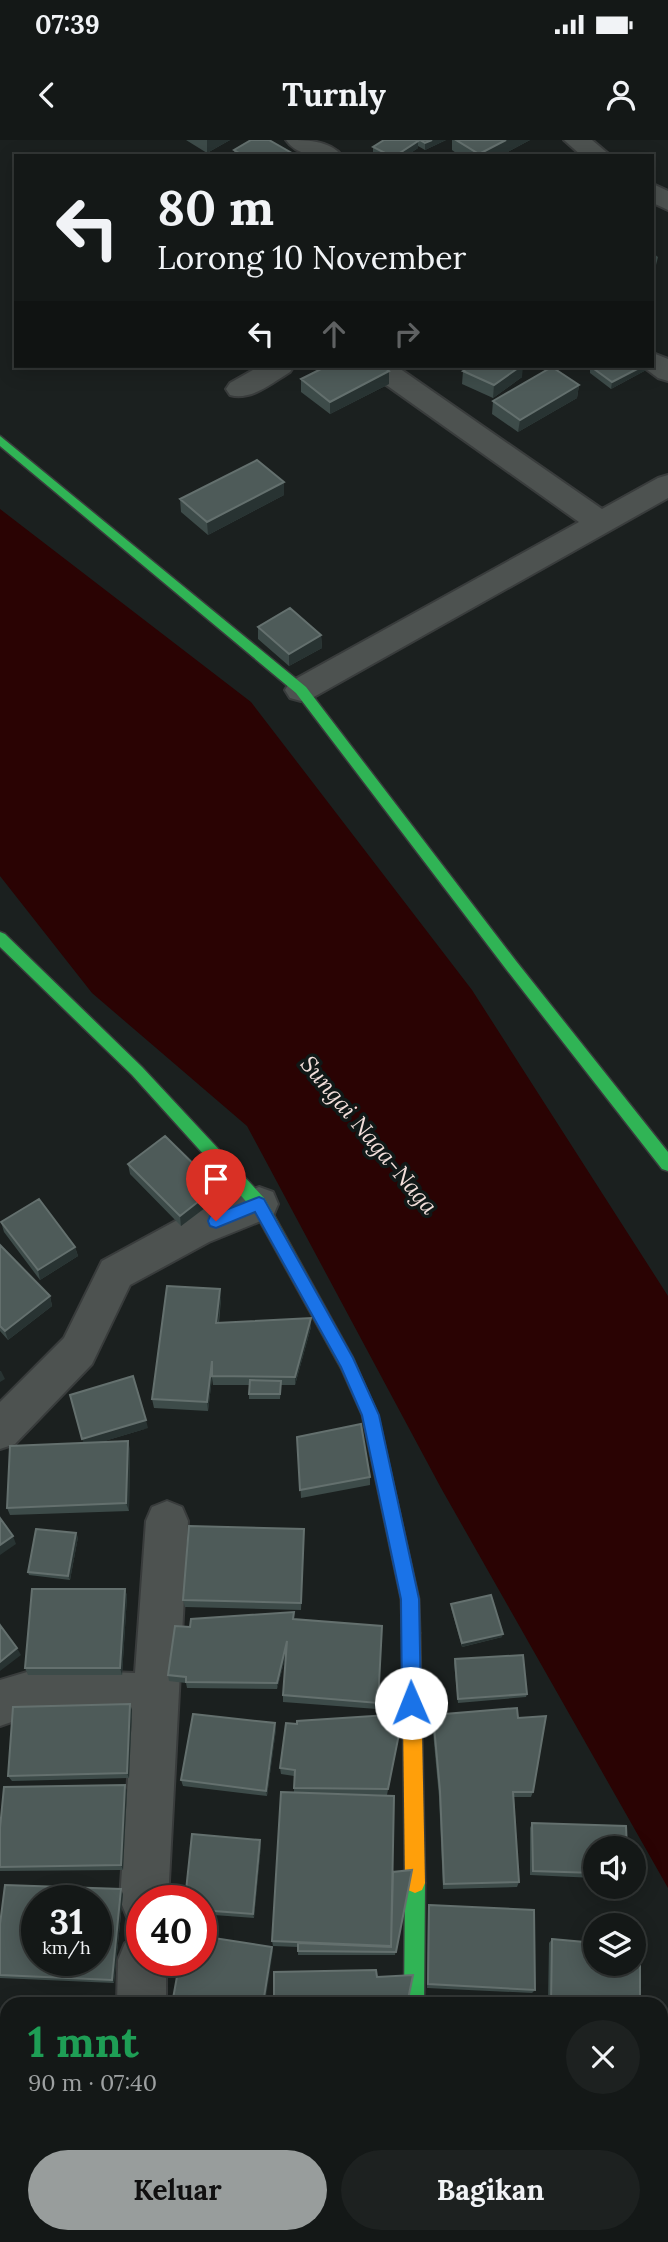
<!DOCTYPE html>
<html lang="id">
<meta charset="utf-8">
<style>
:root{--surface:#141817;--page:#1d2120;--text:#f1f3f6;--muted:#9da0a1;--line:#333736;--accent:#989d9c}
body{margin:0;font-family:Lora,serif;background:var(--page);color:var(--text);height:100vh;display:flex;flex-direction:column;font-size:26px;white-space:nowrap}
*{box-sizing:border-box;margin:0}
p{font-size:23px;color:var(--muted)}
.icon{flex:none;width:38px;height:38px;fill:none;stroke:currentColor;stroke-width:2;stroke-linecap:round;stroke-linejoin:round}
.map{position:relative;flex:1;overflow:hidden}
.drawer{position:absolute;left:0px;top:1857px;width:668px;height:247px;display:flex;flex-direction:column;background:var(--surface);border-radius:21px 21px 0 0;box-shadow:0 4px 18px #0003,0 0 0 2px var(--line)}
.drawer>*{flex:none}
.guide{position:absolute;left:14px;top:14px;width:640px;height:214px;border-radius:0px;box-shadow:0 4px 18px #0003,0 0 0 2px var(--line);background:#141817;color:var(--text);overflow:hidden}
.fabs{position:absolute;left:583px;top:1696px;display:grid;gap:14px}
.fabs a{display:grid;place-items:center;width:63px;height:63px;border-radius:50%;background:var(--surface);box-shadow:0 4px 18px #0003,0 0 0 2px var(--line);font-size:35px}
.speed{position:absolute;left:21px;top:1745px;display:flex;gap:14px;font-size:35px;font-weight:700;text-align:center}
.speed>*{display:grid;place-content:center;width:91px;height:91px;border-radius:50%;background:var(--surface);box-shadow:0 4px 18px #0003,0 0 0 2px var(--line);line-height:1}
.speed small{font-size:18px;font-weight:400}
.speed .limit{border:10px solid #d22;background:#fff;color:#111}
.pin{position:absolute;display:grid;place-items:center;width:60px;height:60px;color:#fff;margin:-72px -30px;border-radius:50% 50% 50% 0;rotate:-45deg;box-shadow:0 0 7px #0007}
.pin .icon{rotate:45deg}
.me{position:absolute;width:77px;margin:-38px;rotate:359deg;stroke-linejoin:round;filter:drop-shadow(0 0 5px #0008)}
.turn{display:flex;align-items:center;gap:24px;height:147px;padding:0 28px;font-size:32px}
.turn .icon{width:91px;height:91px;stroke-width:2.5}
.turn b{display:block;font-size:49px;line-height:60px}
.lanes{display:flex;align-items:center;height:66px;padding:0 28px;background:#0003;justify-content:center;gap:35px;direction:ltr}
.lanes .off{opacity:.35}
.round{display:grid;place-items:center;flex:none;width:74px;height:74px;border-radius:37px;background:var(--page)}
.head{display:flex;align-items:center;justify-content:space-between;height:119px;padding:0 28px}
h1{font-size:42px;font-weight:700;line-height:52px;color:#1e9e55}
.action{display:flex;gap:14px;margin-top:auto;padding:14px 28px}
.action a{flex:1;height:80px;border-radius:42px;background:var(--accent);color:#111;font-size:28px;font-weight:700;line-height:80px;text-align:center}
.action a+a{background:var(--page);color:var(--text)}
.status{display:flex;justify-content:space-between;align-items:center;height:49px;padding:0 35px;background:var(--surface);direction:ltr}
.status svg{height:19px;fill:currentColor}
header{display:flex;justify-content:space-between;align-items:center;height:91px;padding:0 28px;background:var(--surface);font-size:32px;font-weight:700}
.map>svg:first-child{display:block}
</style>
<div class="status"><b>07:39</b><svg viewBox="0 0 49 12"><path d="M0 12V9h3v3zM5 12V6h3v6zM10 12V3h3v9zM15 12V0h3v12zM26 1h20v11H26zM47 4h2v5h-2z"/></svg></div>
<header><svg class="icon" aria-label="back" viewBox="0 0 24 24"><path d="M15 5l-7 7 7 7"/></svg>Turnly<svg class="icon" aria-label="person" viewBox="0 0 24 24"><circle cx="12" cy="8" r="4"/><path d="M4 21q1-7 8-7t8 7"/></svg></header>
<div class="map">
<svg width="668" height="2102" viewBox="0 0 668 2102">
<rect width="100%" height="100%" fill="#1b201f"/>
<path fill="#2a0303" d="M0,369l251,193 221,288 196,306v592l-227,-400 -194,-362 -155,-133 -92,-117z"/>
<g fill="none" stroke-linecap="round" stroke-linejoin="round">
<g stroke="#393c3c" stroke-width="4">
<path id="street" d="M286,0c19,0 44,0 56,16 -19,0 -44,2 -56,-16z
M564,0h28l19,16h-29z
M653,44l15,7v19l-15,-7z
M653,213l15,6v22l-10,-3 -16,-12h11z
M260,226h34l-4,6c-18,11 -39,29 -60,23l-4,-6 4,-6z
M364,226h32l206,143 56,-31 10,-3v23l-356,200 -11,3 -11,-3 -5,-8 5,-8 289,-160 -211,-150z
M259,1047l14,5 5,12 -5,12 -64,26 -79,43 -38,79 -77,80 -15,5v-47l64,-64 38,-77 79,-43z
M167,1361l15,6 6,14 -20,379h-26v23l-15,-6 -7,-17 12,-182 -95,-5 -37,13v-46l37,-11 98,4 11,-152 6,-14z
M142,1796v24h24v44h-49l1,-44 7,-17z
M101,2096h52v6h-52z
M382,2096h52v6h-52z"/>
</g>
<g stroke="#393c3c" stroke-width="3">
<path id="fast" d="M0,296l306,251 210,274 152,191v19l-6,-2 -156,-200 -210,-276 -296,-247z
M0,792l5,2 137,133 123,132 88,159 25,57 41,184 1,34 -3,6 -6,3 -6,-3 -3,-6 -1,-34 -39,-184 -21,-47 -88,-159 -121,-134 -132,-128z
M415,1733l7,3 3,7 -1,121h-20l1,-121 3,-7z"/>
</g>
<g stroke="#393c3c" stroke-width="3">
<path id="slow" d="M411,1484l6,3 3,6 5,250 -3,7 -7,3 -7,-3 -3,-7 -3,-250 3,-6z"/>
</g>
<use href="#street" fill="#4d5250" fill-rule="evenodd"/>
<use href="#fast" fill="#30b455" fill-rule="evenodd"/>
<use href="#slow" fill="#ff9f0a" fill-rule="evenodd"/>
</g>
<path fill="#3d4b49" d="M186,0h44l-23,13z
M384,0h62l-21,10 -7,-4v2l-12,8h-29l-4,-2v-7z
M452,0h78l-30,16h-40l-8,-6z
M234,10l63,6h-63z
M653,113l5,4 -3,12 -2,1z
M590,226l58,3 -37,20 -21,-16z
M463,231l59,6 -29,21 -31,-14z
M301,239l88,5 -59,30 -29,-22z
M579,245l-2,13 -59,34 -26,-18 1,-13z
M284,355l-76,40 -27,-23 -1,-13z
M258,487l63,8 1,13 -33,18 -31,-27z
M128,1024l90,34 -37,28 -51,-52z
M1,1082l74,25 3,9 -38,24 -36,-48z
M0,1105l50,51 2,10 -44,34 -8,-9z
M221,1159l-2,24 92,4 -16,58h-14l-1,14h-31v-14h-36l-1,-7 -4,33 -54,-3 -2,-9z
M148,1288l-47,14 29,7 -1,62 -119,4 -3,-7 76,-65z
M297,1297l73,40v8l-69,13z
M78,1397l-8,43 -41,-5 -1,-3z
M304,1397l-3,73 -116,-3 -2,-7z
M125,1449l2,7 -5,79h-94l-3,-7z
M451,1464l51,33 -40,10 -11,-39z
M295,1479l87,7 -5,83 -94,-7v-7l3,-41 -9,35 -90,-1 -1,-5 -17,-2 -1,-6 22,-48z
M455,1519l72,35 -1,3 -68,6 -4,-40z
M130,1564l2,6 -3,68 -117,3 -4,-5z
M403,1574l-16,81 -55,-1 61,78 19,-2 -17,85h-97v-8l-25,-1 -1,-5 22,-149v-16l-13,-2 -1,-6 17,-44z
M433,1575l85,3 15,74 -2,5h-17l5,85 -2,5 -74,2 -4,-92 -7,-76z
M276,1589l-9,67 -84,-10 -2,-6z
M127,1650l-4,80 -123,1v-43z
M532,1683l63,25v30l-65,-3v-47z
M261,1705l-7,73 -53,-4v-14z
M123,1754l-9,89 -114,-5v-54z
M429,1765l106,85 -3,3 -105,-5 1,-79z
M552,1799l88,65h-92l1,-61z"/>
<path fill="#283332" d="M207,0h23l-23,13z
M432,0h14l-21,10v-7z
M506,0h24l-30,16h-21v-2z
M418,1v7l-12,8h-11z
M521,226h2l-1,11 -29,21 1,-13z
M643,226h6l-1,3 -37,20 1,-7z
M389,231v13l-59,30v-12z
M579,245l-2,13 -59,34 2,-12z
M284,342v13l-76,40 -1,-13z
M321,495l1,13 -33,18v-12z
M217,1047l1,11 -37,28 -1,-10z
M75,1107l3,9 -38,24 -2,-10z
M220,1149l1,10 -4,33 -1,-9z
M50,1156l2,10 -44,34 -3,-9z
M311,1178v9l-16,58v-8z
M212,1221l1,9 -5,41 -1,-9z
M0,1231h1l4,8 -5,3z
M146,1280l2,8 -63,19 -3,-8z
M128,1301l2,8 -1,62 -3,-8z
M76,1393l2,4 -8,43 -2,-4z
M13,1396l3,8 -16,11v-10z
M125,1449l2,7 -5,79 -2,-7z
M503,1494l-1,3 -40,10v-4z
M287,1501l1,7 -11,41v-6z
M17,1508l4,7 -21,16v-9z
M130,1564l2,6 -3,68 -2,-5z
M275,1583l1,6 -9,67 -1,-5z
M125,1645l2,5 -4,80 -2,-5z
M260,1700l1,5 -7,73 -1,-4z
M121,1749l2,5 -9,89 -2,-3z
M272,1807l1,4 -8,53h-2z
M62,2096h4l-1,6h-3z"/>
<path fill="#4e5b59" stroke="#64706e" stroke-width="2" fill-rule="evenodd" d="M251,0h18l28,16h-53l-10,-6z
M384,0h32l2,1 -23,15h-4l-18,-9z
M420,0h12l-7,3z
M456,0h50l-27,14z
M327,226h55l7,5 -59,31 -29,-23z
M471,226h50l-27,19 -31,-14z
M590,226h53l-31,16z
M552,227l27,18 -59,35 -27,-19z
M257,320l27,22 -77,40 -27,-23z
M290,468l31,27 -32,19 -31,-27z
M165,996l52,51 -37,29 -52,-52z
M39,1059l36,48 -37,23 -37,-48z
M0,1105l50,51 -45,35 -5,-5z
M167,1146l53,3 -4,34 95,-5 -16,59 -83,-1v-15l-5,41 -55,-3z
M133,1236l13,44 -64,19 -12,-44z
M250,1240l31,1 -1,13h-31z
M361,1284l9,53 -70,13 -3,-53z
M128,1301l-2,62 -119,5 3,-62z
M0,1378l13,18 -13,9z
M189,1386l115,3 -3,74 -118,-3z
M36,1389l40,4 -8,43 -40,-4z
M32,1449h93l-5,79h-95z
M491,1455l12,39 -41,9 -11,-39z
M294,1472l-1,7 89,7 -4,77 -95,-8 4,-54 -10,42 -91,-1v-5l-18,-2 7,-49 15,1 1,-8z
M0,1485l17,23 -17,14z
M523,1515l4,39 -69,5 -3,-40z
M130,1564l-3,69 -119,3 5,-69z
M517,1568l1,10 28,-2 -13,76h-20l6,90 -75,2 -4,-93 -7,-76z
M193,1574l82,9 -9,68 -85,-11z
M403,1574l-15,75 -94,-1 1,-18 -15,-2 6,-45 11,1v-3z
M125,1645l-4,80 -121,2v-39l4,-41z
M281,1652l113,4 -3,150 -119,-5z
M532,1683l94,3 1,22h-32v25l-62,-2z
M192,1694l68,6 -7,74 -52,-4v-10h-16z
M412,1730l-16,82 -98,-1v-8l93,4 2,-75z
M5,1745l116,4 -9,91 -112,-5v-51zM37,1760h59v60h-59z
M429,1765l105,5 1,80 -107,-6z
M201,1796l71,11 -9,57h-91l8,-44h21z
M552,1799l43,4v21h39v-17h6v57h-89z
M376,1830l1,7 36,-2 -6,29h-133v-32z
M662,1916l6,1v155h-6z
M0,1951h7v80h-7z
M0,2061l7,1v34h55v6h-62z
M194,2096h50v2z
M269,2096h122v6h-122z
M549,2096h106v6h-106z"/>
<path fill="#1a73e8" stroke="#114b97" stroke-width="2" d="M259,1057l5,2 89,159 26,57 40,184 2,104 -3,6 -7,3 -6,-3 -3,-6 -1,-104 -39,-184 -21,-48 -86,-155 -39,16 -6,-2 -2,-5 2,-5z"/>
<g text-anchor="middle" stroke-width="7" stroke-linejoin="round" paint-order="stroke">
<g font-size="23" font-style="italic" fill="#f3dfdb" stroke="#101817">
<text transform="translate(369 995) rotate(50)" y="8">Sungai Naga-Naga</text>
</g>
</g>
</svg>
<div class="fabs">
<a><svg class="icon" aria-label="sound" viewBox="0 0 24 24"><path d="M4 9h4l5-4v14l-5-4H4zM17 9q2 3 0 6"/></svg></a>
<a><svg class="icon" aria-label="layers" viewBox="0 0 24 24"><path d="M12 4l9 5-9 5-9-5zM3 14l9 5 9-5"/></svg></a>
</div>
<div class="speed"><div>31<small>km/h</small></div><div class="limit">40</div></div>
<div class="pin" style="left:216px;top:1081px;background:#d93025"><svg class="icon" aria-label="arrive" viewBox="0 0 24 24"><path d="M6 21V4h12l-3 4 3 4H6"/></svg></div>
<svg class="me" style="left:411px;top:1563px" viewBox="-20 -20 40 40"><circle r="19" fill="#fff"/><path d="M0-13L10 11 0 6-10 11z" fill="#1a73e8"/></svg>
<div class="guide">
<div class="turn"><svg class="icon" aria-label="left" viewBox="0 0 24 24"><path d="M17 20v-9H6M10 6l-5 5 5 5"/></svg><div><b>80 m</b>Lorong 10 November</div></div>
<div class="lanes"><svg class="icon" aria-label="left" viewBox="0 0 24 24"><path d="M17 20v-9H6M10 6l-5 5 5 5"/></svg><svg class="icon off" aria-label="ahead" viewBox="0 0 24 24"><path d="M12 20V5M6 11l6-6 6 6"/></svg><svg class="icon off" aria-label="right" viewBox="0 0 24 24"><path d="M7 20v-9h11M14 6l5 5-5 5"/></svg></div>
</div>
<section class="drawer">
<div class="head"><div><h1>1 mnt</h1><p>90 m · 07:40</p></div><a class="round"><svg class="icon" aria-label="close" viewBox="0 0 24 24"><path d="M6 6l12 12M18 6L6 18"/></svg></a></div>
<div class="action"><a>Keluar</a><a>Bagikan</a></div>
</section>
</div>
